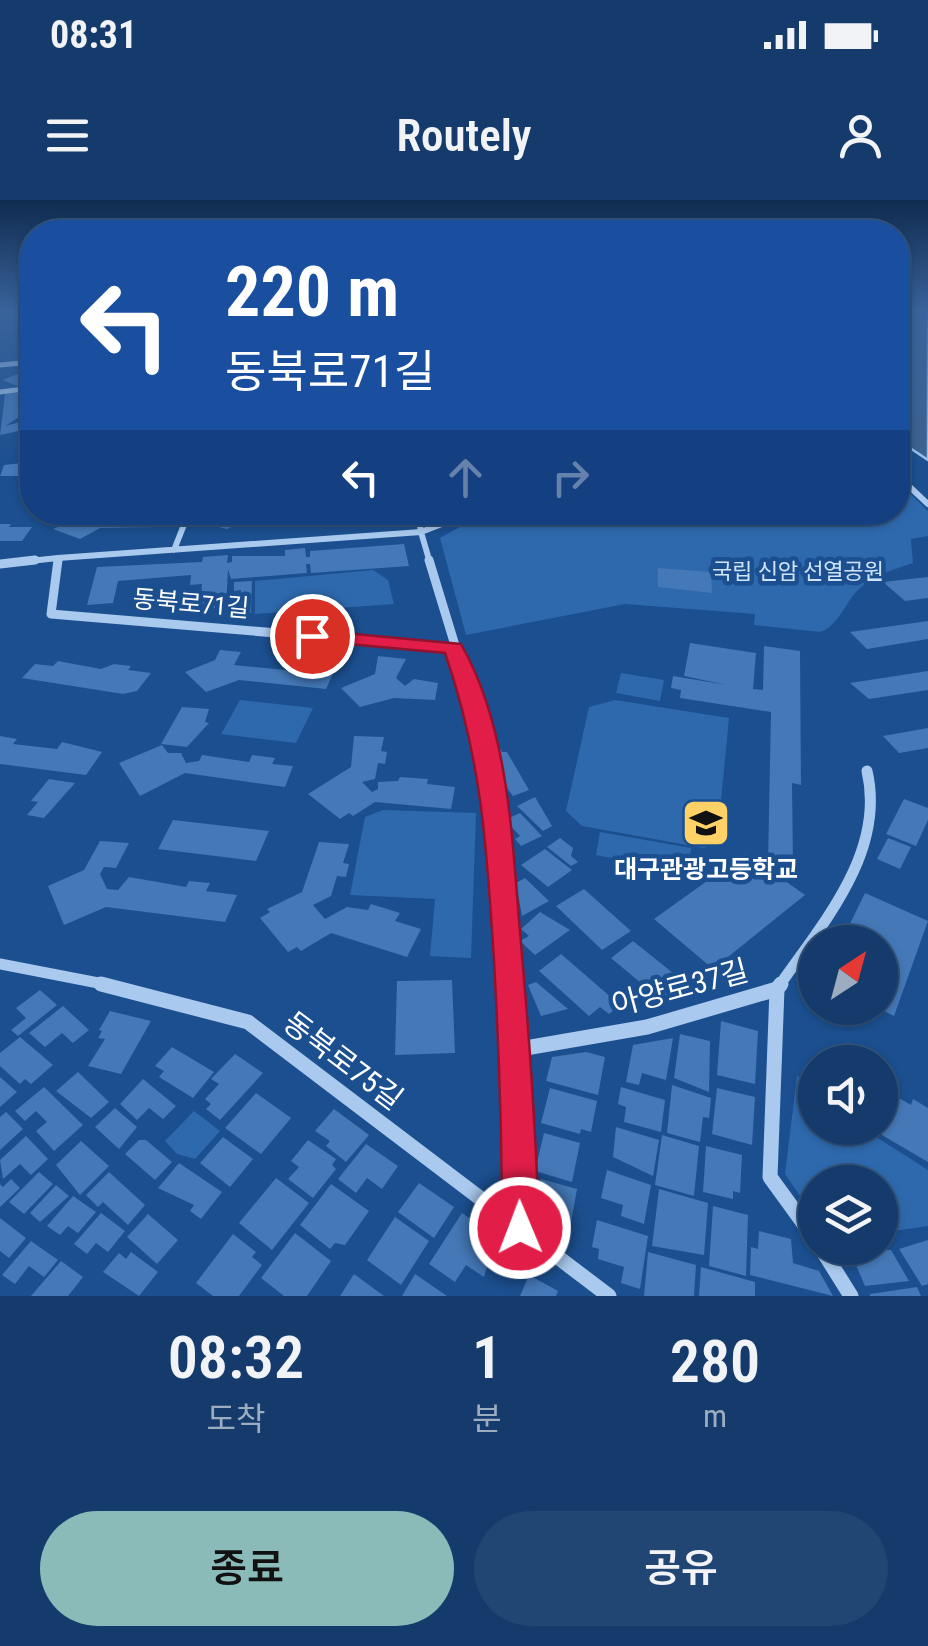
<!DOCTYPE html>
<html lang="ko">
<meta charset="utf-8">
<style>
:root{--surface:#143b6b;--page:#214673;--text:#f1f3f6;--muted:#9dadc1;--line:#33557e;--accent:#8bbbb9}
body{margin:0;font-family:"Roboto Condensed","Noto Sans KR",sans-serif;background:var(--page);color:var(--text);height:100vh;display:flex;flex-direction:column;font-size:38px;white-space:nowrap}
*{box-sizing:border-box;margin:0}
p{font-size:32px;color:var(--muted)}
.icon{flex:none;width:55px;height:55px;fill:none;stroke:currentColor;stroke-width:2;stroke-linecap:round;stroke-linejoin:round}
.map{position:relative;height:1096px;overflow:hidden}
.sheet{display:flex;flex-direction:column;background:var(--surface);flex:1}
.sheet>*{flex:none}
.top-card{position:absolute;left:20px;top:20px;width:890px;height:305px;border-radius:40px;box-shadow:0 2px 8px #0004,0 0 0 2px var(--line);background:#1a4fa0;color:#fff;overflow:hidden}
.needle{width:65px;rotate:36deg}
.buttons{position:absolute;left:798px;top:725px;display:grid;gap:20px}
.buttons a{display:grid;place-items:center;width:100px;height:100px;border-radius:50%;background:var(--surface);box-shadow:0 2px 8px #0004,0 0 0 2px var(--line);font-size:50px}
.pin{position:absolute;display:grid;place-items:center;width:85px;height:85px;color:#fff;margin:-42px;border:5px solid #fff;border-radius:50%;box-shadow:0 2px 10px #0007}
.me{position:absolute;width:110px;margin:-55px;rotate:359deg;stroke-linejoin:round;filter:drop-shadow(0 0 8px #0008)}
.turn{display:flex;align-items:center;gap:35px;height:210px;padding:0 40px;font-size:45px}
.turn .icon{width:130px;height:130px;stroke-width:2.5}
.turn b{display:block;font-size:70px;line-height:85px}
.lanes{display:flex;align-items:center;height:95px;padding:0 40px;background:#0003;justify-content:center;gap:50px;direction:ltr}
.lanes .off{opacity:.35}
.eta{display:flex;justify-content:space-evenly;align-items:center;height:170px;text-align:center}
.eta b{font-size:60px;font-weight:600;line-height:70px}
.button{display:flex;gap:20px;margin-top:auto;padding:20px 40px}
.button a{flex:1;height:115px;border-radius:60px;background:var(--accent);color:#111;font-size:40px;font-weight:600;line-height:115px;text-align:center}
.button a+a{background:var(--page);color:var(--text)}
.status{display:flex;justify-content:space-between;align-items:center;height:70px;padding:0 50px;background:var(--surface);direction:ltr}
.status svg{height:28px;fill:currentColor}
header{display:flex;justify-content:space-between;align-items:center;height:130px;padding:0 40px;background:var(--surface);font-size:45px;font-weight:600}
.map>svg:first-child{display:block}
</style>
<div class="status"><b>08:31</b><svg viewBox="0 0 49 12"><path d="M0 12V9h3v3zM5 12V6h3v6zM10 12V3h3v9zM15 12V0h3v12zM26 1h20v11H26zM47 4h2v5h-2z"/></svg></div>
<header><svg class="icon" aria-label="menu" viewBox="0 0 24 24"><path d="M4 6h16M4 12h16M4 18h16"/></svg>Routely<svg class="icon" aria-label="person" viewBox="0 0 24 24"><circle cx="12" cy="8" r="4"/><path d="M4 21q1-7 8-7t8 7"/></svg></header>
<div class="map">
<svg width="928" height="1096" viewBox="0 0 928 1096">
<rect width="100%" height="100%" fill="#1b4f8f"/>
<path fill="#2e69ad" d="M898,282l30,29v25l-17,3 2,24c-20,7 -38,11 -54,26 -14,13 -20,37 -39,43l-66,-7 1,-11 -130,-10 -159,31 -26,-97 45,-25 413,-1z
M373,370l15,10 6,24 -139,10v-33z
M621,473l43,7 -4,21 -44,-8z
M240,500l73,8 -17,35 -75,-9z
M615,500l114,18 -12,124 -13,6 -122,-22 -16,-15 23,-104z
M383,610l93,3 -5,145 -41,-2 5,-57 -85,-4 15,-78z
M600,632l91,16 -2,24 -93,-17z
M797,876l18,9v43h47l66,42v56l-48,7v-51h-65v36l-30,-44z
M194,911l26,20 -25,28 -18,-5 -12,-13z"/>
<path fill="#3c6290" stroke="#9cc4f0" stroke-width="2.5" d="M898,111h30v149l-30,-20z"/>
<path fill="#4478b7" d="M31,169l-5,5 6,2v6l-14,4 -16,-6z
M22,192v23l-17,11 27,-7v9l-32,7 5,-41z
M32,262v14h-32l4,-11z
M79,312h14l-2,7 7,2 -2,3 12,-9h56l-7,12 -57,1 -20,11 -27,-10 26,-11z
M213,312h98l-1,7 -64,1 -19,9 -29,-7z
M0,324h11l-2,3h23l-10,14h-22z
M404,344l5,22 -98,7 -1,-9h-4l1,9 -76,6 -3,-10 -2,38 -26,2 2,-25 -12,1 1,-10 -73,6 -5,22 -26,2 10,-38 105,-5 1,-5 25,-2 -1,8 5,-1v-6h53v-6l20,-2 1,9h4v-6z
M658,368l53,4 1,21 -54,-6z
M928,377v21l-23,3 -22,-19z
M252,381l-1,32 -11,1 1,-24 -7,1v-9z
M928,421v18l-61,10 -17,-17z
M690,443l66,10 -3,36 10,1 1,-44 36,5 1,134 -9,-2 1,80 -25,1 3,-152 -91,-14 1,-8 -10,-2 2,-12 54,9 -43,-9z
M220,450l21,2 -7,13 62,6 2,-4 35,7 -7,15 -87,-9 -33,12 -21,-20 30,-12z
M378,456l28,3 -10,19 9,8 9,-7 24,4 -3,17 -41,-2 -34,9 -19,-19 34,-14z
M58,461l43,8 13,-5 17,2 -3,4 23,3 -14,18 -14,3 -101,-16 13,-14 18,2z
M928,471v19l-59,9 -19,-16z
M182,507l27,2 -4,13 4,1 -22,24 -26,-3z
M928,528v20l-29,5 -16,-17z
M0,536l17,3 -4,5 44,5 5,-7 40,10 -16,23 -86,-11z
M354,536l30,1 -3,14 6,1 -2,12 -7,-1 -3,16 -13,3 10,10 6,-3v-7l20,-1 2,-4 28,2 -1,5 28,3 -4,22 -76,-7 -22,14 -4,-3 -9,6 -32,-25 43,-27z
M489,541h7l6,11h5l22,38 -16,6 -10,-13 -6,-32h-5z
M162,545l6,8h13l5,10 13,-2 3,-6 47,7 3,-7 23,3 -3,6 21,2 -8,21 -100,-14 -45,23 -21,-33z
M49,579l26,4 -31,35 -17,-3 11,-13 -7,-1z
M535,597l17,29 -9,5 -26,-25z
M904,599l24,9v12l-12,26 -30,-12z
M520,613l22,23 -21,10 -6,-7 5,-3 -15,-16z
M173,620l96,11 -13,30 -98,-12z
M560,638l13,10 -2,8 7,6 -7,4 -24,-19z
M888,638l23,9 -11,22 -23,-10z
M100,641l29,2 -13,25 -12,-1 -4,7 7,15 11,1 11,-13 57,10 3,-6 21,2 -4,8 31,4 -12,27 -119,-15 -42,18 -16,-39 36,-16z
M319,642l30,2 -6,19 6,1 -3,13 -9,-1 -6,20 -18,9 12,14 22,-12 21,3 3,-6 29,9 -5,8 26,8 -14,28 -76,-24 -30,18 -4,-4 -9,5 -28,-34 10,-6 -3,-3 35,-17z
M545,649l27,21 -24,17 -27,-22z
M746,653l59,42 -92,74 -59,-50z
M525,678l24,23 -27,15 -6,-33z
M584,689l47,42 -29,19 -46,-44z
M865,693l63,28 -34,95 -14,-7v-67h-39z
M540,712l30,18 -35,25 -15,-14 9,-5 -8,-7z
M633,741l55,44 -22,19 -55,-46z
M561,754l59,51 -11,9 -9,-7 -11,9 -50,-45z
M452,780l3,73 -60,2 2,-74z
M536,782l32,27 -27,7 -13,-31z
M40,790l17,15 -39,31 -7,-6 15,-12 -10,-10z
M63,806l26,24 -16,13 -11,-10 -17,14 -16,-14z
M110,811l41,10 -30,53 -33,-8 17,-27 -7,-1 4,-7 -3,-1z
M721,821l37,10 -3,53 -38,-9z
M680,834l30,7 -1,51 -35,-14z
M20,837l33,28 -22,19 -6,-5 -5,5 -20,-18v-13z
M673,838l-7,42 -24,-7 -3,12 -13,-3 7,-37z
M172,847l42,25 -21,26 -34,-21 5,-6 -9,-5z
M586,852l19,5 -7,38 -52,-14 6,-24z
M235,854l28,19 -43,47 -14,-11 5,-5 -6,-5 14,-15 -8,-5z
M78,872l31,30 -18,16 -35,-27z
M0,877l17,15 -17,15z
M143,879l33,27 -13,13 -14,-11 -12,12 -17,-16z
M672,885l39,13 -2,20 -6,-1 -3,25 -33,-9z
M44,887l39,38 -29,26 -18,-20 11,-9 -11,-11 -11,10 -10,-10z
M621,887l44,13 -4,32 -37,-10 2,-15 -8,-3z
M880,887l31,18 2,-6 15,9v54l-58,-34h10z
M550,888l47,13 -6,31 -10,-3 -1,5 -39,-11z
M717,888l38,9 -3,48 -40,-11z
M256,893l35,25 -30,36 -36,-26z
M115,908l22,19 -18,22 -24,-22z
M334,909l35,26 -23,27 -20,-16 4,-5 -15,-10z
M6,912l17,17 -23,21v-33z
M616,927l43,13 -6,36 -40,-19z
M544,933l36,10 -8,39 -37,-11z
M662,935l37,11 -5,50 -39,-11z
M26,936l22,23 -17,16 -11,-11 -17,15 -3,-19z
M223,937l30,22 -23,28 -30,-24z
M139,940h7l26,22 -17,18 -30,-26z
M308,940l28,19 -4,6 4,4 -23,29 -25,-19 11,-12 -8,-6z
M81,941l28,25 -29,29 -24,-30z
M366,944l32,22 -16,23 -15,-11 -11,15 -18,-14z
M706,946l36,9 -2,38 -7,-2v8l-30,-7z
M179,963l43,29 -21,27 -11,-8 4,-6 -36,-17z
M607,970l44,15 -7,39 -23,-8 2,-11 -22,-7z
M39,972l14,12 -29,30 -15,-12z
M109,972l36,33 -17,20 -25,-23 -5,5 -12,-12z
M276,978l33,25 -37,47 -33,-27z
M11,979l9,9 -20,19v-23l3,3z
M541,979l36,10 -8,45 -28,-7 4,-17 -10,-3z
M419,983l35,24 -20,31 -36,-26z
M331,984l38,27 -24,34 -10,-2 -5,6 -30,-24z
M56,985l13,11 -29,26 -10,-9z
M659,989l49,14 -4,52 -52,-9z
M73,996l23,16 -18,21 -10,-7 -8,9 -13,-9z
M713,1006l35,9 -2,61 -37,-10z
M101,1013l24,18 -17,21 -12,-9 -9,11 -13,-10z
M462,1013l34,23 -12,41 -18,-12 -11,17 -26,-18z
M148,1014l30,26 -21,24 -30,-27z
M395,1017l34,24 -28,44 -34,-25z
M0,1018l26,20 -17,20 -9,-7z
M597,1020l51,16 -8,53 -19,-6 3,-16 -26,-8 1,-10 -7,-2z
M759,1031l32,8 2,24 26,8 14,25 -83,-21 1,-28 7,2z
M295,1033l36,28 -24,35h-23l-23,-18z
M233,1034l23,18 -4,5 10,8 -23,31h-26l-17,-13z
M928,1040v44l-6,2 -23,-37z
M31,1041l27,19 -14,17 -15,-11 -14,18 -13,-9z
M859,1048l32,2 18,31 -44,5 -12,-28 10,-2z
M131,1052l27,20 -19,24 -36,-24 16,-19 7,6z
M648,1052l48,13 -2,31h-50z
M61,1061l22,16 -15,19h-37z
M701,1067l54,15v14h-56z
M354,1074l30,22h-44z
M415,1074l32,22h-45z
M529,1075l29,16 -2,5h-36z
M917,1087l4,9h-51v-2z"/>
<g fill="none" stroke-linecap="round" stroke-linejoin="round">
<path stroke="#a9c9ee" stroke-width="5" d="M0,192l32,-4"/>
<path stroke="#a9c9ee" stroke-width="5" d="M18,111l9,19h5
M0,165l32,-3"/>
<path stroke="#a9c9ee" stroke-width="6" d="M898,276l30,28
M418,312l3,20 52,-20
M174,350l15,-38
M58,358l363,-26 9,31
M11,363l47,-5 -1,5"/>
<path stroke="#a9c9ee" stroke-width="9" d="M58,360l-7,54 403,34
M429,360l57,187
M0,364l35,-4"/>
<path stroke="#a9c9ee" stroke-width="11" d="M485,545l12,65 16,176
M0,764l114,22
M779,786c44,-63 107,-134 88,-215"/>
<path stroke="#a9c9ee" stroke-width="15" d="M101,784l147,38 361,274
M513,784l8,244
M777,789l-7,188 45,62
M777,789l4,-5
M514,850l133,-23 130,-38
M821,1048l30,48"/>
</g>
<linearGradient id="sky" x2="0" y2="1"><stop stop-color="#0f2b4f"/><stop offset="0.42" stop-color="#39639b"/><stop offset="1" stop-color="#39639b" stop-opacity="0"/></linearGradient>
<rect width="928" height="264" fill="url(#sky)"/>
<path fill="#e11d48" stroke="#92132f" stroke-width="2.5" d="M312,430l149,14c48,84 51,194 59,288 9,99 16,197 19,296l-6,13 -13,5 -12,-5 -6,-13c0,-89 -3,-178 -8,-267 -7,-111 -12,-201 -49,-308l-140,-13v-9z"/>
<defs>
<g id="school-square" transform="scale(2.5)"><rect x="-9" y="-9" width="18" height="18" rx="4" fill="#ffd166" stroke="#1b4f8f"/><path d="M0-5L7-2L0 1L-7-2ZM-4 1L0 2.5L4 1V4Q0 6-4 4Z" fill="#111"/></g>
</defs>
<g fill-rule="evenodd">
<use href="#school-square" x="706" y="623"/>
</g>
<g text-anchor="middle" stroke-width="9" stroke-linejoin="round" paint-order="stroke">
<g font-size="22" fill="#cfe3fa" stroke="#1b4f8f">
<text x="798" y="379">국립 신암 선열공원</text>
</g>
<g font-size="25" fill="#fff" stroke="#1b4f8f">
<text transform="translate(191 403) rotate(5)" y="9">동북로71길</text>
</g>
<g font-size="25" font-weight="bold" fill="#fff" stroke="#1b4f8f">
<text x="706" y="678">대구관광고등학교</text>
</g>
<g font-size="30" fill="#fff" stroke="#1b4f8f">
<text transform="translate(680 788) rotate(-15)" y="10">아양로37길</text>
<text transform="translate(343 861) rotate(37)" y="10">동북로75길</text>
</g>
</g>
</svg>
<div class="buttons">
<a><svg class="needle" viewBox="-14 -14 28 28"><path d="M0-13l5 13h-10z" fill="#e53935"/><path d="M0 13l5-13h-10z" fill="#9dadc1"/></svg></a>
<a><svg class="icon" aria-label="sound" viewBox="0 0 24 24"><path d="M4 9h4l5-4v14l-5-4H4zM17 9q2 3 0 6"/></svg></a>
<a><svg class="icon" aria-label="layers" viewBox="0 0 24 24"><path d="M12 4l9 5-9 5-9-5zM3 14l9 5 9-5"/></svg></a>
</div>
<div class="pin" style="left:312px;top:436px;background:#d93025"><svg class="icon" aria-label="arrive" viewBox="0 0 24 24"><path d="M6 21V4h12l-3 4 3 4H6"/></svg></div>
<svg class="me" style="left:520px;top:1028px" viewBox="-20 -20 40 40"><circle r="17" fill="#e11d48" stroke="#fff" stroke-width="3"/><path d="M0-11L8 9 0 5-8 9z" fill="#fff"/></svg>
<div class="top-card">
<div class="turn"><svg class="icon" aria-label="left" viewBox="0 0 24 24"><path d="M17 20v-9H6M10 6l-5 5 5 5"/></svg><div><b>220 m</b>동북로71길</div></div>
<div class="lanes"><svg class="icon" aria-label="left" viewBox="0 0 24 24"><path d="M17 20v-9H6M10 6l-5 5 5 5"/></svg><svg class="icon off" aria-label="ahead" viewBox="0 0 24 24"><path d="M12 20V5M6 11l6-6 6 6"/></svg><svg class="icon off" aria-label="right" viewBox="0 0 24 24"><path d="M7 20v-9h11M14 6l5 5-5 5"/></svg></div>
</div>
</div>
<section class="sheet">
<div class="eta">
<div><b>08:32</b><p>도착</p></div>
<div><b>1</b><p>분</p></div>
<div><b>280</b><p>m</p></div>
</div>
<div class="button"><a>종료</a><a>공유</a></div>
</section>
